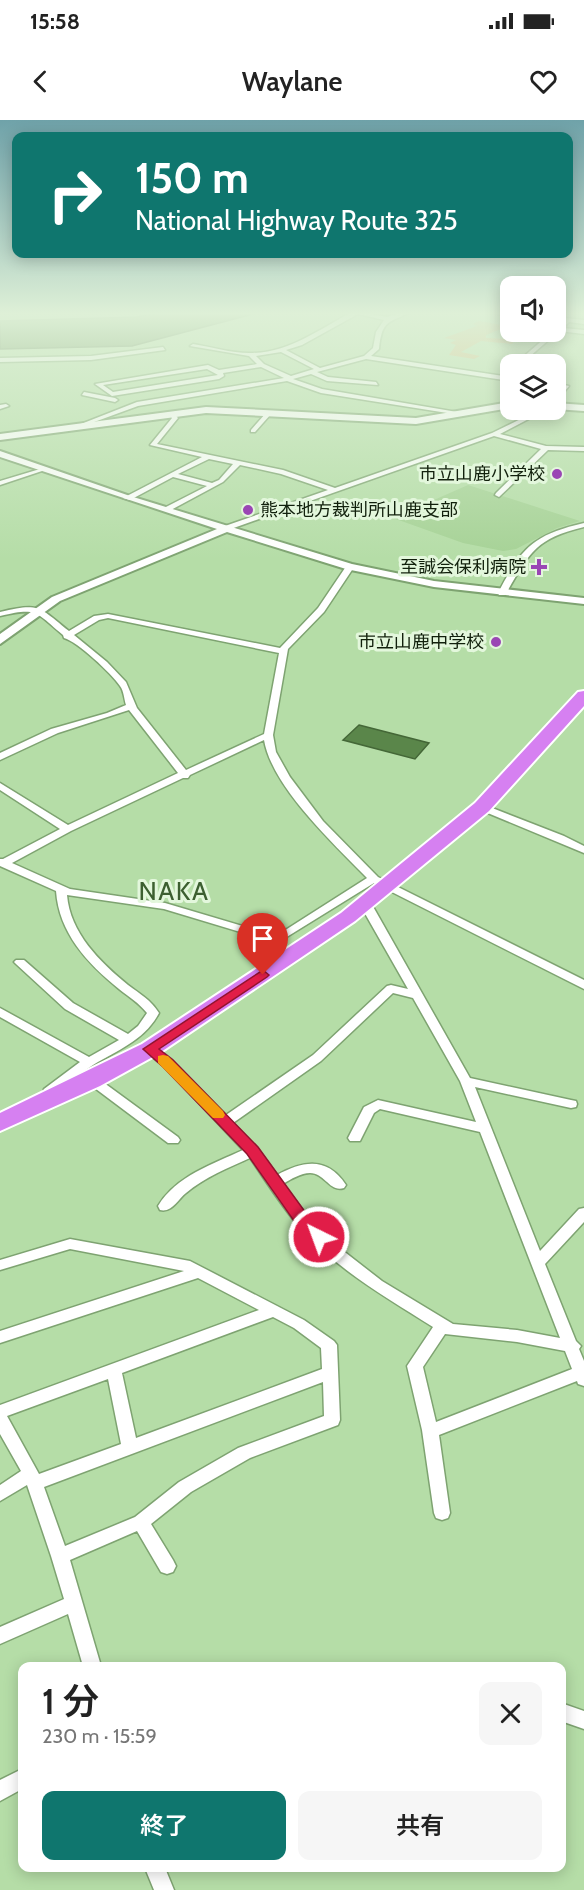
<!DOCTYPE html>
<html lang="ja">
<meta charset="utf-8">
<style>
:root{--surface:#fff;--page:#f6f6f6;--text:#222;--muted:#767676;--accent:#0f766e}
body{margin:0;font-family:Cabin,"Noto Sans JP",sans-serif;background:var(--page);color:var(--text);height:100vh;display:flex;flex-direction:column;font-size:22px;white-space:nowrap}
*{box-sizing:border-box;margin:0}
p{font-size:20px;color:var(--muted)}
.icon{flex:none;width:33px;height:33px;fill:none;stroke:currentColor;stroke-width:2;stroke-linecap:round;stroke-linejoin:round}
.map{position:relative;flex:1;overflow:hidden}
.sheet{position:absolute;left:18px;top:1542px;width:548px;height:210px;display:flex;flex-direction:column;background:var(--surface);border-radius:12px;box-shadow:0 3px 15px #0003}
.sheet>*{flex:none}
.top-card{position:absolute;left:12px;top:12px;width:561px;height:126px;border-radius:12px;box-shadow:0 3px 15px #0003;background:#0f766e;color:#fff;overflow:hidden}
.fabs{position:absolute;left:500px;top:156px;display:grid;gap:12px}
.fabs a{display:grid;place-items:center;width:66px;height:66px;border-radius:12px;background:var(--surface);box-shadow:0 3px 15px #0003;font-size:30px}
.pin{position:absolute;display:grid;place-items:center;width:51px;height:51px;color:#fff;margin:-62px -26px;border-radius:50% 50% 50% 0;rotate:-45deg;box-shadow:0 0 6px #0007}
.pin .icon{rotate:45deg}
.me{position:absolute;width:66px;margin:-33px;rotate:318deg;stroke-linejoin:round;filter:drop-shadow(0 0 4px #0008)}
.turn{display:flex;align-items:center;gap:21px;height:126px;padding:0 24px;font-size:27px}
.turn .icon{width:78px;height:78px;stroke-width:2.5}
.turn b{display:block;font-size:42px;line-height:51px}
.round{display:grid;place-items:center;flex:none;width:63px;height:63px;border-radius:12px;background:var(--page)}
.overview{display:flex;align-items:center;justify-content:space-between;height:102px;padding:0 24px}
h1{font-size:36px;font-weight:600;line-height:45px}
.primary-button{display:flex;gap:12px;margin-top:auto;padding:12px 24px}
.primary-button a{flex:1;height:69px;border-radius:12px;background:var(--accent);color:#fff;font-size:24px;font-weight:600;line-height:69px;text-align:center}
.primary-button a+a{background:var(--page);color:var(--text)}
.status{display:flex;justify-content:space-between;align-items:center;height:42px;padding:0 30px;background:var(--surface);direction:ltr}
.status svg{height:16px;fill:currentColor}
header{display:flex;justify-content:space-between;align-items:center;height:78px;padding:0 24px;background:var(--surface);font-size:27px;font-weight:600}
.map>svg:first-child{display:block}
</style>
<div class="status"><b>15:58</b><svg viewBox="0 0 49 12"><path d="M0 12V9h3v3zM5 12V6h3v6zM10 12V3h3v9zM15 12V0h3v12zM26 1h20v11H26zM47 4h2v5h-2z"/></svg></div>
<header><svg class="icon" aria-label="back" viewBox="0 0 24 24"><path d="M15 5l-7 7 7 7"/></svg>Waylane<svg class="icon" aria-label="heart" viewBox="0 0 24 24"><path d="M12 20l-8-8c-3-5 5-10 8-4 3-6 11-1 8 4z"/></svg></header>
<div class="map">
<svg width="584" height="1770" viewBox="0 0 584 1770">
<rect width="100%" height="100%" fill="#b5dda7"/>
<path fill="#a6d296" d="M468,365l112,36 -23,7 -41,21 -13,2 -40,-8 -70,-25z"/>
<path fill="#dbb376" d="M479,201l29,5 -22,9v3l22,1 11,-4 29,3 -33,2 -3,4 -31,-3 -20,11 19,4 -6,3 -25,-4 7,-10 -6,-2 6,-3 -12,-2 33,-12 -4,-2z"/>
<path fill="#5a864a" stroke="#446737" stroke-width="1.5" d="M169,191h95l-132,35 -132,3v-28l136,-4z
M359,605l70,18 -14,16 -72,-19z"/>
<g fill="none" stroke-linecap="round" stroke-linejoin="round">
<g stroke="#7ea371" stroke-width="3">
<path id="street" d="M354,191l33,6 17,-6h9c-24,12 -31,8 -34,38l-8,7 139,21v4l-144,-22 -49,13 11,5 48,5 2,3 -51,-4 -16,-7 -18,5 29,10 141,24 -3,2 -139,-22 -34,-12 -149,25 -52,19 -5,-1 56,-22 147,-24 -23,-11 -38,6 1,3 -5,3 -107,17 -17,-12 113,-19 11,5 38,-6 -8,-8 -59,-10 3,-2c19,3 41,10 60,9 38,-1 68,-25 101,-42zM358,194l26,6 -8,12 -3,16 -9,8 -44,12 -34,-18 16,-5zM281,232l33,17 -23,7 -27,-12 -8,-8zM207,249l11,6 -105,17 -10,-7z
M488,191l22,1v4l-19,-3z
M555,197l29,3v4l-15,-2 -6,6 21,2v4l-25,-3 -38,33h-6l37,-32h3v-3l8,-8h-8z
M163,227l2,3 -74,10 -91,2v-4l91,-2z
M564,265l5,1 -14,17v-6z
M84,272l31,6 3,2 -3,2 -33,-7z
M0,285l6,-1 3,2 -9,3z
M539,290h7l-46,24 46,12 38,1v4l-36,-1 -49,47 -4,-2 1,-2 45,-44 -47,-13 -266,94h-3v-4l103,-36 -47,-16 -41,-9 -17,17 -54,29 -7,-2 45,-23 -34,-9 -43,23 -7,-2 79,-41 -52,-12 22,-27 -3,-4 3,-2 6,6 -21,26 126,26 52,18 157,-55zM209,339l24,5 -14,16 -7,3 -34,-9z
M266,293l5,1 -16,18h-4v-2z
M40,349l5,1 -45,15v-4z
M584,403v4c-50,12 -54,26 -79,68h-6l-1,-2c24,-46 35,-58 86,-70z
M347,445l7,2 -30,45 -36,37 -15,86 3,17 14,25 33,44 55,56 206,103v9l-210,-106 -97,60 -113,-34 -97,-14c3,38 33,67 61,90 12,9 23,15 31,28 -14,27 -41,37 -66,52 -13,8 -25,19 -38,29l-1,4h-10l-1,-3 1,-6 36,-27 -80,-45v-9l89,49 30,-17 -54,-31 -49,-45 -2,-2 2,-2h8l49,43 55,31 10,-8 9,-13c-8,-10 -18,-16 -28,-24 -32,-26 -60,-56 -63,-98l-56,-25v-7h3l57,-30 -60,-39v-7l68,42 110,-52 -49,-63 -71,23 -58,27v-7l51,-24 56,-16 19,-8c-2,-6 -2,-14 -6,-19 -9,-13 -42,-44 -56,-48l-1,-3c-28,-23 -25,-28 -63,-19v-4c40,-10 39,-5 69,19l25,-15 14,-2 172,34 38,-40zM108,498l171,35 -15,81 -78,36 -49,-62 -11,-26 -19,-20 -33,-27 25,-15zM264,620c8,47 71,105 103,138l-91,58 -111,-33 -95,-14 -58,-26 59,-32 112,-53h5l2,-3z
M482,684l82,32 20,10v7l-106,-44v-4z
M365,780l6,3 99,175 101,22 5,1 1,3 -1,3 -5,1 -96,-21 65,164 39,-42 5,-1v14l-39,42 31,77 5,5 -2,3 5,12v25l-6,-2 -1,-3 -138,54 11,78 -2,5 -6,2 -6,-2 -2,-5 -12,-83 -15,-64 26,-39c-46,-29 -95,-57 -132,-98 -19,-22 -35,-48 -51,-71 -22,10 -45,19 -64,35 -8,6 -14,20 -26,17l-2,-4c18,-30 55,-42 85,-56l-79,-84 -18,-14 -2,-3 2,-3h8l18,14 54,55 87,-60 74,-69 4,-1 17,4 -49,-86zM393,873l20,5 47,83 16,41 -98,-22 -14,7 -16,31 2,3h10l14,-28 6,-4 100,23 80,206 -43,-8 -64,-6 -71,-43 -45,-35 -27,-26 -27,-36c8,-5 18,-11 27,-11 15,0 20,20 34,15l2,-3c-19,-29 -43,-24 -69,-10l-20,-27 -24,-25 88,-62zM445,1214l72,8 48,9 7,18 -136,53 -13,-55z
M92,956l4,1 82,60 2,3 -2,3h-10l-80,-60 -2,-3z
M70,1119l120,22 114,59 30,21 3,4 3,75 -2,5 -88,33 -59,34 -40,32 22,36 3,6 -3,6 -6,2 -6,-2 -24,-41 -67,29 31,106h-18l-15,-52 -68,30v-17l64,-28 -13,-43 -24,-71 -27,16v-16l21,-14 -21,-37v-29l259,-95 -61,-32 -198,65v-12l184,-60 -114,-22 -70,21v-10zM273,1197l21,11 27,20 1,21 -186,69 -14,-65zM108,1259l13,65 -82,30 -32,-58zM323,1262l1,34 -86,32 -59,34 -44,35 -70,29 -21,-59z
M561,1583l23,8v18l-23,-8z
M22,1649v20l-22,12v-21z
M145,1748h20l9,22h-20z"/>
</g>
<g stroke="#7ea371" stroke-width="4">
<path id="secondary" d="M510,282v6l-94,16 -210,-11 -206,27v-6l206,-27 210,11z
M555,283l29,2v6l-29,-2z
M0,331l130,45 222,68 82,17 150,17v6l-150,-17 -88,-18 -119,-37 -167,69 -60,43v-10l52,-37 165,-68 -217,-72z"/>
</g>
<g stroke="#fff" stroke-width="4">
<path id="highway" d="M584,571v15l-95,105 -134,110 -197,133 -58,32 -100,45v-18l142,-69 199,-131 134,-110 103,-111z"/>
</g>
<use href="#street" fill="#fff" fill-rule="evenodd"/>
<use href="#secondary" fill="#fff" fill-rule="evenodd"/>
<use href="#highway" fill="#d680f1" fill-rule="evenodd"/>
</g>
<linearGradient id="sky" x2="0" y2="1"><stop stop-color="#6fa2a9"/><stop offset="0.44" stop-color="#def0d7"/><stop offset="1" stop-color="#def0d7" stop-opacity="0"/></linearGradient>
<rect width="584" height="439" fill="url(#sky)"/>
<path fill="#e11d48" stroke="#92132f" stroke-width="1.5" d="M263,850l6,5 -2,2 -108,72 14,11 85,87 53,73 16,17 -8,6 -6,-2 -14,-13 -52,-74 -84,-87 -20,-18z"/>
<path fill="#f59e0b" d="M163,935l5,1 55,55 2,4 -2,3h-10l-55,-55v-7z"/>
<g fill="#9a46b4" stroke="#e3f7dc" stroke-width="2">
<circle cx="557" cy="354" r="6"/>
<circle cx="248" cy="390" r="6"/>
<path d="M536 438h6v6h6v6h-6v6h-6v-6h-6v-6h6z"/>
<circle cx="496" cy="522" r="6"/>
</g>
<g text-anchor="middle" stroke-width="6" stroke-linejoin="round" paint-order="stroke">
<g font-size="18" fill="#11200c" stroke="#e3f7dc" text-anchor="end">
<text x="545" y="360">市立山鹿小学校</text>
<text x="260" y="396" text-anchor="start">熊本地方裁判所山鹿支部</text>
<text x="526" y="453">至誠会保利病院</text>
<text x="484" y="528">市立山鹿中学校</text>
</g>
<g font-size="26" letter-spacing="1.5" fill="#3c5f30" stroke="#e3f7dc">
<text x="174" y="780">NAKA</text>
</g>
</g>
</svg>
<div class="fabs">
<a><svg class="icon" aria-label="sound" viewBox="0 0 24 24"><path d="M4 9h4l5-4v14l-5-4H4zM17 9q2 3 0 6"/></svg></a>
<a><svg class="icon" aria-label="layers" viewBox="0 0 24 24"><path d="M12 4l9 5-9 5-9-5zM3 14l9 5 9-5"/></svg></a>
</div>
<div class="pin" style="left:263px;top:855px;background:#d93025"><svg class="icon" aria-label="arrive" viewBox="0 0 24 24"><path d="M6 21V4h12l-3 4 3 4H6"/></svg></div>
<svg class="me" style="left:319px;top:1117px" viewBox="-20 -20 40 40"><circle r="17" fill="#e11d48" stroke="#fff" stroke-width="3"/><path d="M0-11L8 9 0 5-8 9z" fill="#fff"/></svg>
<div class="top-card">
<div class="turn"><svg class="icon" aria-label="right" viewBox="0 0 24 24"><path d="M7 20v-9h11M14 6l5 5-5 5"/></svg><div><b>150 m</b>National Highway Route 325</div></div>
</div>
<section class="sheet">
<div class="overview"><div><h1>1 分</h1><p>230 m · 15:59</p></div><a class="round"><svg class="icon" aria-label="close" viewBox="0 0 24 24"><path d="M6 6l12 12M18 6L6 18"/></svg></a></div>
<div class="primary-button"><a>終了</a><a>共有</a></div>
</section>
</div>
